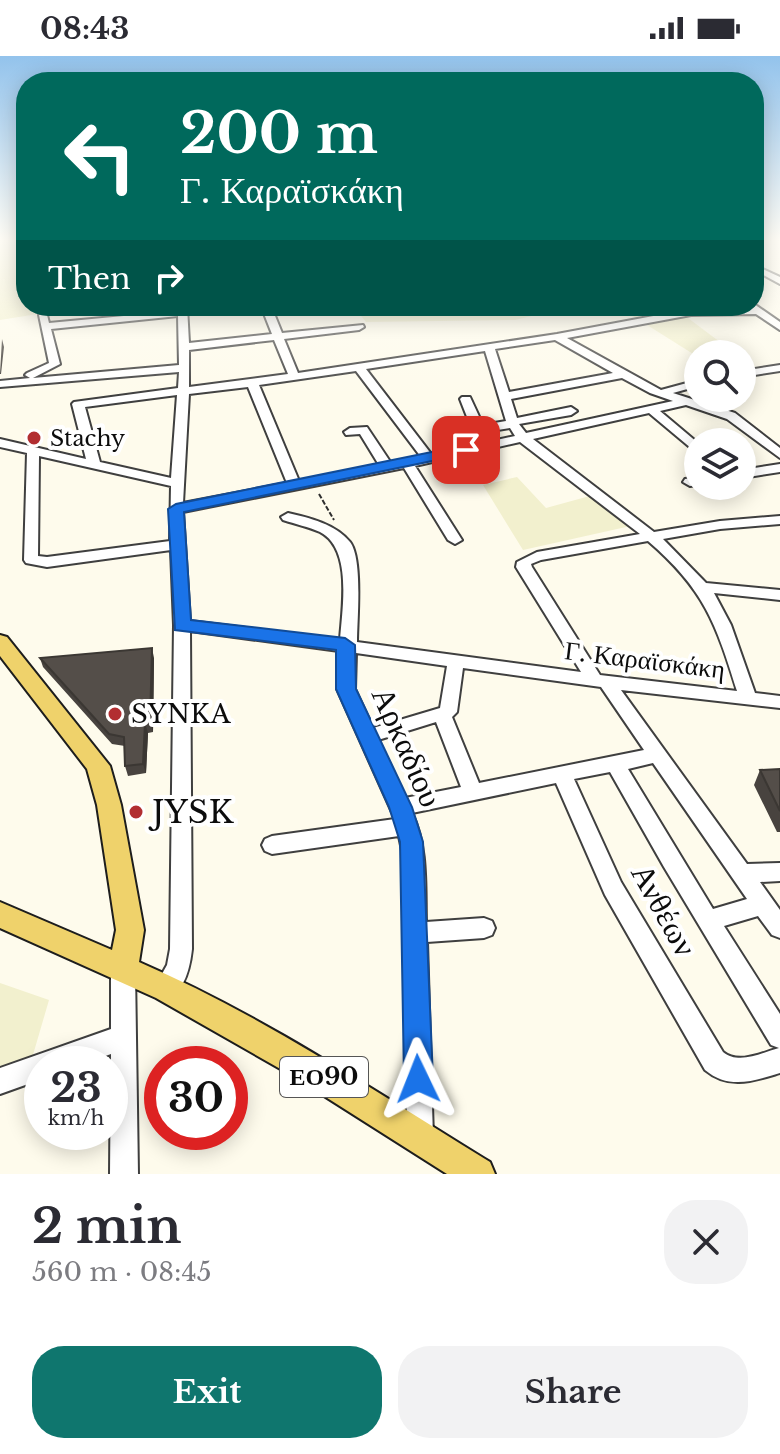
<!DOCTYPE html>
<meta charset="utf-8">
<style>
:root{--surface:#fff;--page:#f2f2f3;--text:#2b2b33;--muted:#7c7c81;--accent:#0f766e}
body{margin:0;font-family:"Libre Baskerville",serif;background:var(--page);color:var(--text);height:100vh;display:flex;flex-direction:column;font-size:30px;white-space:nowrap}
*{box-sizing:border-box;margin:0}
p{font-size:26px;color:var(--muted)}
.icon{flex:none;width:44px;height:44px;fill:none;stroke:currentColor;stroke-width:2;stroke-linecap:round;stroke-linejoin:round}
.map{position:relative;height:1118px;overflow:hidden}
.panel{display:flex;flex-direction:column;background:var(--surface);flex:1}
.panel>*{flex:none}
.guide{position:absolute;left:16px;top:16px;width:748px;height:244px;border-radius:32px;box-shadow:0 4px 20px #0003;background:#00695c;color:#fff;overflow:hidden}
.fabs{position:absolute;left:684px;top:284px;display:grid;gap:16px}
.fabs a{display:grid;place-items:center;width:72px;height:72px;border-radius:50%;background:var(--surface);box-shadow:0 4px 20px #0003;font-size:40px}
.speed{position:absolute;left:24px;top:990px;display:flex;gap:16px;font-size:40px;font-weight:700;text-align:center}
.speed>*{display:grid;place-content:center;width:104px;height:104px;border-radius:50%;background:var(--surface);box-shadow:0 4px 20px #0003;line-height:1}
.speed small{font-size:20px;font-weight:400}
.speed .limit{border:12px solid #d22;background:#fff;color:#111}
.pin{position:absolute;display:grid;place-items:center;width:68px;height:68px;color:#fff;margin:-34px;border-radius:16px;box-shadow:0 4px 12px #0006}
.me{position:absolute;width:88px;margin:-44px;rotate:358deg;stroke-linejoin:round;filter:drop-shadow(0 0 6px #0008)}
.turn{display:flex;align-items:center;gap:28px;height:168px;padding:0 32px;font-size:36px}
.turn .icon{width:104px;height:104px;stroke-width:2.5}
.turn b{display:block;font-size:56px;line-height:68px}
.then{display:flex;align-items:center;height:76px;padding:0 32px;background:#0003;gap:16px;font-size:30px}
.round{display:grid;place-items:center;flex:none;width:84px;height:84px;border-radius:32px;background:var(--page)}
.head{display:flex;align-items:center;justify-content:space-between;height:136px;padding:0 32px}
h1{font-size:48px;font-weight:700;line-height:60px}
.button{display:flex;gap:16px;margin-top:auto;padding:16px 32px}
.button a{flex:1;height:92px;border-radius:32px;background:var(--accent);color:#fff;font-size:32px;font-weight:700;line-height:92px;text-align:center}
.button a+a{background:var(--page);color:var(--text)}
.status{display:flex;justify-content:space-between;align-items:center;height:56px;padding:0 40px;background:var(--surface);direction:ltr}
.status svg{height:22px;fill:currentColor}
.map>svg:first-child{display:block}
</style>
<div class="status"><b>08:43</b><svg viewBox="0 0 49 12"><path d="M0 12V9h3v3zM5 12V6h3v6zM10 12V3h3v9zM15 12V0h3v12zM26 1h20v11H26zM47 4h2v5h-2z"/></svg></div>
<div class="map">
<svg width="780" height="1118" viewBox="0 0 780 1118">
<rect width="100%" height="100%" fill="#fefbec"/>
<path fill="#f2f0ce" d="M0,182h26v68h24l-7,1 1,6 -44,7z
M353,250h220l-58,14 -149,2z
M630,250h76l2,2 -28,4 56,42h-38v3l-78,-49z
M517,421l29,31 51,-14 38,31 -112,25 -40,-65z
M0,927l49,17 -21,72 -28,9z"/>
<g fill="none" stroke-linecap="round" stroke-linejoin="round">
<g stroke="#3f3f3f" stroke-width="4">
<path id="minor" d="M754,209l26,12v7l-26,-14z
M754,248l26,18v8l-24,-16 -65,1 -124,23 94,52 37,-10v6l-25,7 62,20 45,35v10l-53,-39 -41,-14 -26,6 38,32v11l-49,-41 -116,26 121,93 66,-11 60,-5v8l-60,5 -57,10 43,44 74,7v10l-66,-7 17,32 24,68 25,3v12l-159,-18 126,174 33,-1v18l-20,1 20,28v28l-8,-3 -14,-19 -34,10 56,88v59c-27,8 -51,17 -75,-3l-100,-175 -49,-112 -144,30c16,33 13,73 14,109l58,-4 8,3 3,7 -3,7 -8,3 -57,4 6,195 -4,9 -9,4 -9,-4 -4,-9 -4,-282 -4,-19 -127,18 -7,-3 -3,-6 3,-6 7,-3 123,-17 -58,-130 2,-38 -149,-20 2,318c-2,18 -7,43 -26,50l-8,-3 -4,-8 13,-23 3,-16 4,-324 -3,-75 -124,17 -21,-4 -2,-3 3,-107 -27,-6v-8l86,20 -14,-55 2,-2 104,-14 1,-16 -179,15v-6l30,-3 -5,-3 2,-2 22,-10 -10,-48h8l2,8 128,-12v-5h10l2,37 83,-9 -11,-28h10l11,27 81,-8 1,2 -5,3 -75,9 14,34 259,-39 134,-25 58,-1 -2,-2h7zM178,260l1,49 -146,13 27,-14 -9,-35zM274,284l14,34 -99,13v-37zM555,284l58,33 -104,19 -14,-43zM485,295l21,70 -23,4 -13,-28h-8l-2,2 11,28 -18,3 -4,6 9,12 -26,7 -66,-86zM356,315l65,86 -30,6 -24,-36 -17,1 -6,4 2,3 14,-1 19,31 -80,16 -40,-96zM622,322l28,15 23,8 -147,32 -7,-9 52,-9 6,-4 -6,-4 -54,11 -6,-19zM248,331l39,96 -104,20 6,-109zM177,339l-6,83 -71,-16 -15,-55zM510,372l5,8 -46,10 -8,-10zM520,386l120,92 -103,18 -20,10 -1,5 65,105 -224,-30c0,-22 6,-83 -7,-100 -15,-18 -40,-24 -62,-29l-7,4 2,3c12,4 26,7 37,12 33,17 22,77 20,108l-150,-19 -7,-109 221,-44 44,72 7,4 7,-4 -47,-74zM39,400l132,30 -1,55 -123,16 -9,-1zM648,485c56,48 68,82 89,150l-137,-16 -68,-108 -1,-3 10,-4zM356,597l91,13 -7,42 -67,20 -18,-39zM463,612l138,19 43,63 -165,33 -27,-66 5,-5zM436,666l25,65 -56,11 -27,-58zM653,707l94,136 -34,10 -85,-140zM610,716l54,95 107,178 8,3c-18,5 -40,17 -56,4l-102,-170 -47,-103z
M780,309v6l-38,6v-6z
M780,408v8l-38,6v-8z
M698,421v8l-8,1 -7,-4 2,-3z
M123,903l8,3 4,8 3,204h-28l1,-120 -28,10h-41v15l-42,15v-26l111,-39v-59l4,-8z"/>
</g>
<g stroke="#1d1d1d" stroke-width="4">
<path id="major" d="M0,579l7,2 103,129 11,39 23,125 -5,32c123,53 237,130 351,200l5,12h-48l-156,-99 -135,-77 -156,-70v-26l112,48 4,-20 -19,-125 -10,-36 -87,-113z"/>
</g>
<path stroke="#2e2e2e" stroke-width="2" stroke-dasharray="5 2" stroke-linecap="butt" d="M319,438l15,26"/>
<use href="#minor" fill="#fff" fill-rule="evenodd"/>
<use href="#major" fill="#efd26b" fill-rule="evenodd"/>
</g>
<path fill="#48433f" d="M40,602h114l-1,74 -5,1 -2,40 -18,3 -3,-10v-20l-13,-2 -69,-77z
M780,713v63h-3l-23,-47 6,-15z"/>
<path fill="#3b3733" d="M2,283l2,8 -3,27h-1z
M152,592l2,10 -1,74 -3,-9z
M145,667l3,10 -2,40 -3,-9z"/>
<path fill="#544e49" stroke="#3b3733" stroke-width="2" d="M152,592l-2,75h-5l-2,41 -18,2 -1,-29 -15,-3 -69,-76z
M780,713v42l-20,-41z"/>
<linearGradient id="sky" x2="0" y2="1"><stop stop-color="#93c3ec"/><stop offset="0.54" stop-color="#fffdf6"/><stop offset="1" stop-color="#fffdf6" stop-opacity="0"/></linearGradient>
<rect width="780" height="339" fill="url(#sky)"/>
<path fill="#1a73e8" stroke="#114b97" stroke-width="2" d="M466,389l7,5 -2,3 -287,59 7,108 154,18 10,7 1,44 56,118 11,35 10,237 -4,10 -11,4 -10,-4 -4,-10 -4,-237 -11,-35 -53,-118v-39l-161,-20 -7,-121 8,-5z"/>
<g fill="#b22e31" stroke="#fff" stroke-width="3">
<circle cx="34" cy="382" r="8"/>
<circle cx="115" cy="658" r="8"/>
<circle cx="136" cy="756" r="8"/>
</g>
<g text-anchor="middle" stroke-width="8" stroke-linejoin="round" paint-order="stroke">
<g font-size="22" fill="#0c0c0c" stroke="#fff" text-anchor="start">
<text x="50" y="390">Stachy</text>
</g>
<rect fill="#fff" stroke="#555" stroke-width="2" x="280" y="1001" width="88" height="40" rx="6"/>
<g font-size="24" font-weight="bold" fill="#0c0c0c">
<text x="324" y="1029">ΕΟ90</text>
</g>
<g font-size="26" fill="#0c0c0c" stroke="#fff">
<text transform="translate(645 604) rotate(7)" y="9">Γ. Καραϊσκάκη</text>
</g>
<g font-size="26" fill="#0c0c0c" stroke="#fff" text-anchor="start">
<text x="131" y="667">SYNKA</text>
</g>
<g font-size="32" fill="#0c0c0c" stroke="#fff">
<text transform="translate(407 691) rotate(66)" y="11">Αρκαδίου</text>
<text transform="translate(664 854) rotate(61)" y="11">Ανθέων</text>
</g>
<g font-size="32" fill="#0c0c0c" stroke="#fff" text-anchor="start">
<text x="152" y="767">JYSK</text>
</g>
</g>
</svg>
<div class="fabs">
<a><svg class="icon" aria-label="search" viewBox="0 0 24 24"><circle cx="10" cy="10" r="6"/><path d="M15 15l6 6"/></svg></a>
<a><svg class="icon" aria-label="layers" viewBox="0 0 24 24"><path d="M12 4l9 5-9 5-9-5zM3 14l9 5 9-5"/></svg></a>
</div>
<div class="speed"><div>23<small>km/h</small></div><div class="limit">30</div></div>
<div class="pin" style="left:466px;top:394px;background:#d93025"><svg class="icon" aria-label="arrive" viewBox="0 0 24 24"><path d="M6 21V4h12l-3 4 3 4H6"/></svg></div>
<svg class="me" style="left:418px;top:1023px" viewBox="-20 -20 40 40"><path d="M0-17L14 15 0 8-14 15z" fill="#1a73e8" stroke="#fff" stroke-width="4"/></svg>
<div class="guide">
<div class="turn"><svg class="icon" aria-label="left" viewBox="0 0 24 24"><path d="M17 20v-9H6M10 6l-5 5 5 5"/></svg><div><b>200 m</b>Γ. Καραϊσκάκη</div></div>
<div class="then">Then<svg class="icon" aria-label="right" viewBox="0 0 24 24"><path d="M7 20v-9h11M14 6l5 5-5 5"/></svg></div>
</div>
</div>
<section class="panel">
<div class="head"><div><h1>2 min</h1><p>560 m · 08:45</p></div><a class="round"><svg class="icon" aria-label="close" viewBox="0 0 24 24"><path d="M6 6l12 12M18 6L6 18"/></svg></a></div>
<div class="button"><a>Exit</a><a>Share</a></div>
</section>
